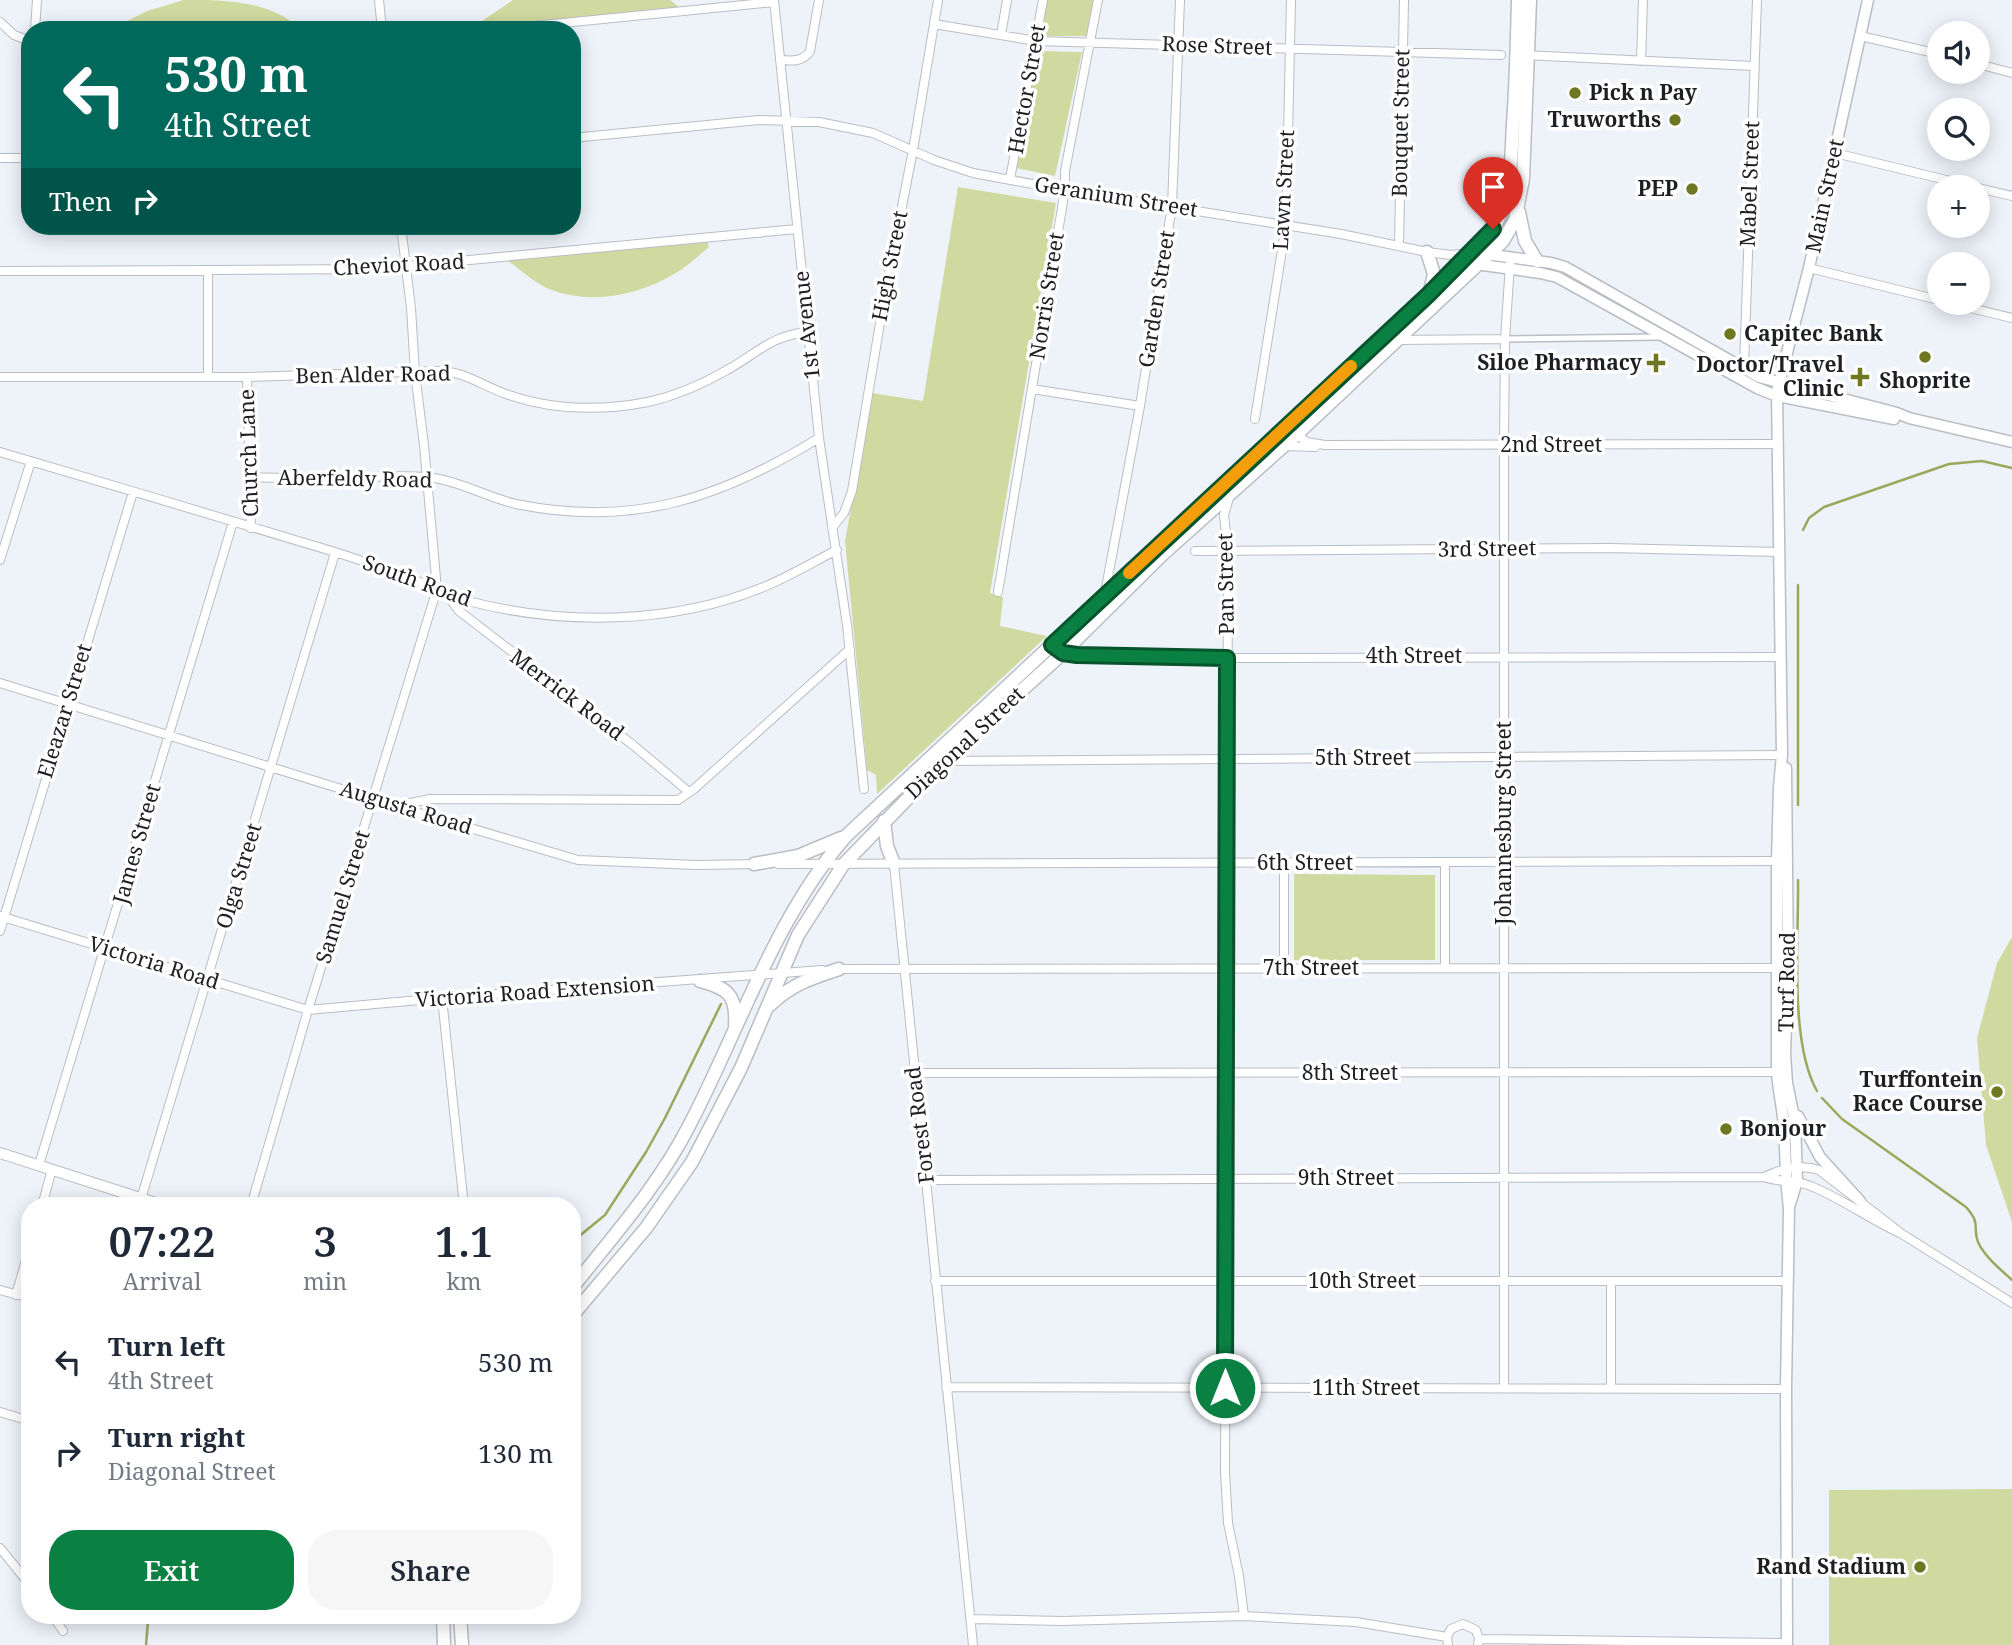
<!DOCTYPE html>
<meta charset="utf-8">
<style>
:root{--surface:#fff;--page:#f6f6f7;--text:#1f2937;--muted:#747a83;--accent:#0b8043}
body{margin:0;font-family:"Noto Serif",serif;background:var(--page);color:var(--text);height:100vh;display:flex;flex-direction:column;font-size:26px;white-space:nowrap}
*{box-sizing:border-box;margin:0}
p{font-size:23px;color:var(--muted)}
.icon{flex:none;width:38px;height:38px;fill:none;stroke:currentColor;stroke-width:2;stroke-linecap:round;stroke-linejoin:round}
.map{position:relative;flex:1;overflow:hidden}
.sheet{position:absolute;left:21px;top:1197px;width:560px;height:427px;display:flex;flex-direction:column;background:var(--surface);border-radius:28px;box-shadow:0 4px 18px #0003}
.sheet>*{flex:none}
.top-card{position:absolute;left:21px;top:21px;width:560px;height:214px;border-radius:28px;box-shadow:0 4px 18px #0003;background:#00695c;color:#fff;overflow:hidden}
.fabs{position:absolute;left:1927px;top:21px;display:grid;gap:14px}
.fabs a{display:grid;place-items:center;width:63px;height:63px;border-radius:50%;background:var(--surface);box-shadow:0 4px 18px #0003;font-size:35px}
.pin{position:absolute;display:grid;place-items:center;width:60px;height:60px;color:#fff;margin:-72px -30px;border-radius:50% 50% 50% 0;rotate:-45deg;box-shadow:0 0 7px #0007}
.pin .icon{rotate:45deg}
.me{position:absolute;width:77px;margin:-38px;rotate:0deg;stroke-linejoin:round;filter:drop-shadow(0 0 5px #0008)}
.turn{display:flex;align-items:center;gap:24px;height:147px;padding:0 28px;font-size:32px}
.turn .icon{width:91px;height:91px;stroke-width:2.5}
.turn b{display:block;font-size:49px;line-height:60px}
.then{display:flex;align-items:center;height:66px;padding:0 28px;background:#0003;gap:14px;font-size:26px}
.eta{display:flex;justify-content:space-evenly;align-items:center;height:119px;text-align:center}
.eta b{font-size:42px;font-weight:600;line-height:49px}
.cta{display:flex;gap:14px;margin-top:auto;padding:14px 28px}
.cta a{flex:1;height:80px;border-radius:28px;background:var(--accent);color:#fff;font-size:28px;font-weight:600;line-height:80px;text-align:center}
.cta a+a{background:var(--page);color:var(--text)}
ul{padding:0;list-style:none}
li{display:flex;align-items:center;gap:21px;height:91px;padding:0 28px}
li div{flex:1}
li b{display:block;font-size:26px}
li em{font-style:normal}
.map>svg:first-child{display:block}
</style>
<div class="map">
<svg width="2012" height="1645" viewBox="0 0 2012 1645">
<rect width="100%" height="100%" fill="#eef3fa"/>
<path fill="#d0daa0" d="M184,0c43,0 85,0 118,30h-192l37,-19z
M513,0h157l9,7 -201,21 4,-7z
M1046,0h47l-6,36h-47z
M1038,51l44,1 -27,124 -39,-8z
M958,187l98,16 -66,390 13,4 -3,29 47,10 -170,158 -1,-19 -9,-5 -22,-229 27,-148 51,8z
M707,242l2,5c-11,9 -22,20 -35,27 -37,22 -83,31 -125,15 -14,-6 -28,-19 -41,-28z
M1294,874l141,1v85h-141z
M2012,937v285l-26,-77 -9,-107 20,-75z
M2012,1489v156h-183v-155z"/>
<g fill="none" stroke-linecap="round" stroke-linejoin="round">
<path stroke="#9ca75c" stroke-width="2.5" d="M1803,530l6,-12 15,-11 125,-43 33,-3 30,7
M1798,585v220
M1798,880c1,57 -9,162 19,211
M1822,1098l20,21 124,88c16,18 6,20 12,35 6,14 23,28 34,38
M572,1242l33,-27 41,-63 19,-34 56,-114
M146,1645l2,-24 24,-6"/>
<g stroke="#b9bdc4" stroke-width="8">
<path id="pedestrian" d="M1505,339l154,-2"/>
</g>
<g stroke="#b9bdc4" stroke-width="10">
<path id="minor" d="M379,0l3,30
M774,0l45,438 28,187 17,164
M0,22l14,13 16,6
M934,24l102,17 465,14
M35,30l2,-30
M492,30l282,-28
M1001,35l6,-35
M1860,36l79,18
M1523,55l231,11
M780,60c12,1 23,2 30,-9l9,-51
M1641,61l2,-61
M1978,64l34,9
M572,138l187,-18 60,2 54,11 61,27 39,13 92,17 276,44 86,18 24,3 18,-2
M1835,153l140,34
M0,158h30
M1010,179l33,-179
M1978,188l34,8
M1399,245l5,-245
M1809,268l130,32
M0,271l374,-2 423,-40
M208,272v105
M1950,303l62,15
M1398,340l107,-1
M1744,368l13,-368
M0,377h247l194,-6c24,1 42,15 65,23 45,16 95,17 142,8 27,-6 55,-18 79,-32 31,-17 43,-34 80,-38
M247,377l4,151
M1032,389l108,17
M1255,419l31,-194 5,-225
M1293,432l14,10 18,3 452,-1
M1284,446l31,1
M0,452c112,33 223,66 335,100 28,9 57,19 85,30 15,6 28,14 44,18 97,26 208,25 302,-14 24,-10 47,-24 71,-36
M249,477c34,1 68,1 101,1 25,-1 50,-3 75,-1 31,2 61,20 91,27 117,24 205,-6 303,-66
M1229,498l-5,17 4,37 -3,920 3,51 11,53 5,40
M832,528l12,-15 8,-22 32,-192 29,-149 25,-150
M1195,551l415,-3 169,4
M0,560l31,-99
M998,592l67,-402v-19l33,-171
M1105,593l35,-187 32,-200 8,-206
M447,595l12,16 17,13 157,121 56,47
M1052,645l11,8 30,3 134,2 552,-1
M0,683l396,123 182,54 118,5 62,-1
M944,761l838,-6
M396,806l34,-7 248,1 16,-11 156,-140
M778,864l1002,-3
M894,864l79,781
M0,916l308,94 134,-12 380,-28
M0,931l133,-439
M1284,968v-105
M1445,968v-106
M835,969l946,-1
M442,998l22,208
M913,1073l869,-1
M39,1165l194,-643
M1764,1177c17,-8 38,-13 55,-7l83,64 110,69
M927,1180l837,-3c16,6 33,2 49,10 31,13 58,33 89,47
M141,1199l194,-646
M42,1206l10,-37
M251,1206l57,-196 129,-421 -13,-144 -9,-72 -4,-65 -10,-82
M935,1281h853
M1611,1281v107
M0,1290l30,8
M16,1295l14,-49
M946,1387l840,2
M1504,1388v-943l1,-106 5,-75
M0,1412l30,9
M0,1548l30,37
M52,1615l11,16
M971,1619l91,2 182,-5 112,6 91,15
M1479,1639l308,4
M1448,1645l-1,-8 4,-8 12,-5 13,6 3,9 -1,6"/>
</g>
<g stroke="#b9bdc4" stroke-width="12">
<path id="tertiary" d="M0,1153l165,53"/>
</g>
<g stroke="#b9bdc4" stroke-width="13">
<path id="secondary" d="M1471,252l80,11 14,4 194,110 138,36 12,5 103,24
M1461,262l79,11 17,4 200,111 20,8 117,23
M1786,768l2,200 -3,86 2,29 8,39 2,59 -7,23
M1798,1116l22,41 40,44
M1787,1645l-1,-256 3,-182c-4,-27 -3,-52 -5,-79 -1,-19 -6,-37 -7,-56v-211l2,-74 3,-32 -5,-364 32,-123 59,-268"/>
</g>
<g stroke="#b9bdc4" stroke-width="15">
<path id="primary" d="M1519,212l6,29 12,20
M1427,252l7,22 -4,17
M884,821l3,25 7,18
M754,864l44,-8 43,-18
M700,981c27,7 37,13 35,44
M769,1006c21,-21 42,-28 70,-37
M572,1288c42,-53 87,-103 118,-164 50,-96 84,-205 156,-288l582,-541 65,-66c19,-31 18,-69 20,-105 3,-41 4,-82 5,-124
M572,1316l74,-88 46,-66 49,-94 57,-133 45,-70 101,-104 119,-108 100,-99 133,-119 207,-194 12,-21 8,-41 7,-179
M443,1615l1,30
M460,1615l2,30"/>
</g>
<use href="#pedestrian" stroke="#fff" stroke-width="5"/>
<use href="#minor" stroke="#fff" stroke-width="8"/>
<use href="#tertiary" stroke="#fff" stroke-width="10"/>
<use href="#secondary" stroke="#fff" stroke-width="10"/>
<use href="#primary" stroke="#fff" stroke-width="12"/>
</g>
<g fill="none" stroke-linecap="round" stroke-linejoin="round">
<g stroke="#07532c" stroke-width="18">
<path id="route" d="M1225,1388l2,-730 -150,-3 -14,-2 -11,-8 376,-350 65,-66"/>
</g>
<use href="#route" stroke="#0b8043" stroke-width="12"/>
<path stroke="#f59e0b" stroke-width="12" d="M1129,573l222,-207"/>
</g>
<g fill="#6e7722" stroke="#fff" stroke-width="2.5">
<circle cx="1575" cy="93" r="7"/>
<circle cx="1675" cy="120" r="7"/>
<circle cx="1692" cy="189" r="7"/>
<circle cx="1730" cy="334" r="7"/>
<circle cx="1925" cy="357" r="7"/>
<path d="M1652.5 352.5h7v7h7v7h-7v7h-7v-7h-7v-7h7z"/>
<path d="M1856.5 366.5h7v7h7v7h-7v7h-7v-7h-7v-7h7z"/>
<circle cx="1997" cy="1092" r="7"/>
<circle cx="1726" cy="1129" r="7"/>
<circle cx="1920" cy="1567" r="7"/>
</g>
<g text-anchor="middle" stroke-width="7" stroke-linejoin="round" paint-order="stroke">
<g font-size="21" fill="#1e1f22" stroke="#fff">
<text transform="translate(1217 46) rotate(2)" y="7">Rose Street</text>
<text transform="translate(1027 89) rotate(-80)" y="7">Hector Street</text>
<text transform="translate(1401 123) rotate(-89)" y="7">Bouquet Street</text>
<text transform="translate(1750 184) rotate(-88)" y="7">Mabel Street</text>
<text transform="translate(1284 190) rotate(-87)" y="7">Lawn Street</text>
<text transform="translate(1825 196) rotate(-78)" y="7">Main Street</text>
<text transform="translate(1116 197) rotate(9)" y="7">Geranium Street</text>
<text transform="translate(399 265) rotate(-3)" y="7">Cheviot Road</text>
<text transform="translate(890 266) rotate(-79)" y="7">High Street</text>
<text transform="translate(1047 296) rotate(-81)" y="7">Norris Street</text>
<text transform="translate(1157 299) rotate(-81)" y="7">Garden Street</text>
<text transform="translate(807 325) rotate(-96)" y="7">1st Avenue</text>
<text transform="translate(373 375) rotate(-1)" y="7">Ben Alder Road</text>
<text x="1551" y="452">2nd Street</text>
<text transform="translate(249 453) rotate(-92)" y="7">Church Lane</text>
<text transform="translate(355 479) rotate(1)" y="7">Aberfeldy Road</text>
<text transform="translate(1487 549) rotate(-1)" y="7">3rd Street</text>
<text transform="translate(417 581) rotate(20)" y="7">South Road</text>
<text transform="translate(1226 584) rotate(-91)" y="7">Pan Street</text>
<text x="1414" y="663">4th Street</text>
<text transform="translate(567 695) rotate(37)" y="7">Merrick Road</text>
<text transform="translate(65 711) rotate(-73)" y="7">Eleazar Street</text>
<text transform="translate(965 743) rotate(-43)" y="7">Diagonal Street</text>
<text x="1363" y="765">5th Street</text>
<text transform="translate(406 808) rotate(17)" y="7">Augusta Road</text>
<text transform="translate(1504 823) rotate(-90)" y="7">Johannesburg Street</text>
<text transform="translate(137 844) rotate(-74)" y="7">James Street</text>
<text x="1305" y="870">6th Street</text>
<text transform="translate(239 876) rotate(-73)" y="7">Olga Street</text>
<text transform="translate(343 897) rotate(-73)" y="7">Samuel Street</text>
<text transform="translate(154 963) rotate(17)" y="7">Victoria Road</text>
<text x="1311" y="975">7th Street</text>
<text transform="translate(1787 982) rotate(-89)" y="7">Turf Road</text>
<text transform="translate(535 992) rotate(-4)" y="7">Victoria Road Extension</text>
<text x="1350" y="1080">8th Street</text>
<text transform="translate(920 1125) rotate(-97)" y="7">Forest Road</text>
<text x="1346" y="1185">9th Street</text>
<text x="1362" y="1288">10th Street</text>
<text x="1366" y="1395">11th Street</text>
</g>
<g font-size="21" font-weight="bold" fill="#1e1f22" stroke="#fff" text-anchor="end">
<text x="1589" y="100" text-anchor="start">Pick n Pay</text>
<text x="1661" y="127">Truworths</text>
<text x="1678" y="196">PEP</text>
<text x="1744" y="341" text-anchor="start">Capitec Bank</text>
<text x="1642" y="370">Siloe Pharmacy</text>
<text x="1844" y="372">Doctor/Travel<tspan x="1844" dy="24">Clinic</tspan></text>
<text x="1925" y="388" text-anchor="middle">Shoprite</text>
<text x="1983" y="1087">Turffontein<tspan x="1983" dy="24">Race Course</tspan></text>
<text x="1740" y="1136" text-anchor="start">Bonjour</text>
<text x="1906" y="1574">Rand Stadium</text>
</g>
</g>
</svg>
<div class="fabs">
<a><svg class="icon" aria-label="sound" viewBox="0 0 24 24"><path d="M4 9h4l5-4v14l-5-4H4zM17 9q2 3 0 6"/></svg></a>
<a><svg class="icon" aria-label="search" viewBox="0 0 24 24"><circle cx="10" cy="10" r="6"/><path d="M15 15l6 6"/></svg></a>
<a>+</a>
<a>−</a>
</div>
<div class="pin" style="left:1493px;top:229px;background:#d93025"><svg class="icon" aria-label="arrive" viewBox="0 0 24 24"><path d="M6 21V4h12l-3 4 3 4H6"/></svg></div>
<svg class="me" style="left:1225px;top:1388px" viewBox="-20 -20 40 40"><circle r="17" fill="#0b8043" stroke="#fff" stroke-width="3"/><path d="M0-11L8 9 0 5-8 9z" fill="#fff"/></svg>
<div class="top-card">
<div class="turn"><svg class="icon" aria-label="left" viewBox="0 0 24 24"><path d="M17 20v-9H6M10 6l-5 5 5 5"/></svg><div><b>530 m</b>4th Street</div></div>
<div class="then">Then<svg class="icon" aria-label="right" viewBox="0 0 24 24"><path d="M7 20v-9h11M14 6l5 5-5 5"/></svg></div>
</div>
<section class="sheet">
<div class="eta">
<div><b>07:22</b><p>Arrival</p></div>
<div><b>3</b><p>min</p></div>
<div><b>1.1</b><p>km</p></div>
</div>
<ul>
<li><svg class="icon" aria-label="left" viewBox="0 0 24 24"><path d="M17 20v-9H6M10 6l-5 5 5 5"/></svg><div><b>Turn left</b><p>4th Street</p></div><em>530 m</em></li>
<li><svg class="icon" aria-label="right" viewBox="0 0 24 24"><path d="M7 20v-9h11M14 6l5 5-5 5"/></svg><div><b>Turn right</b><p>Diagonal Street</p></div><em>130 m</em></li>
</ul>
<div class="cta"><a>Exit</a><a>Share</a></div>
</section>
</div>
